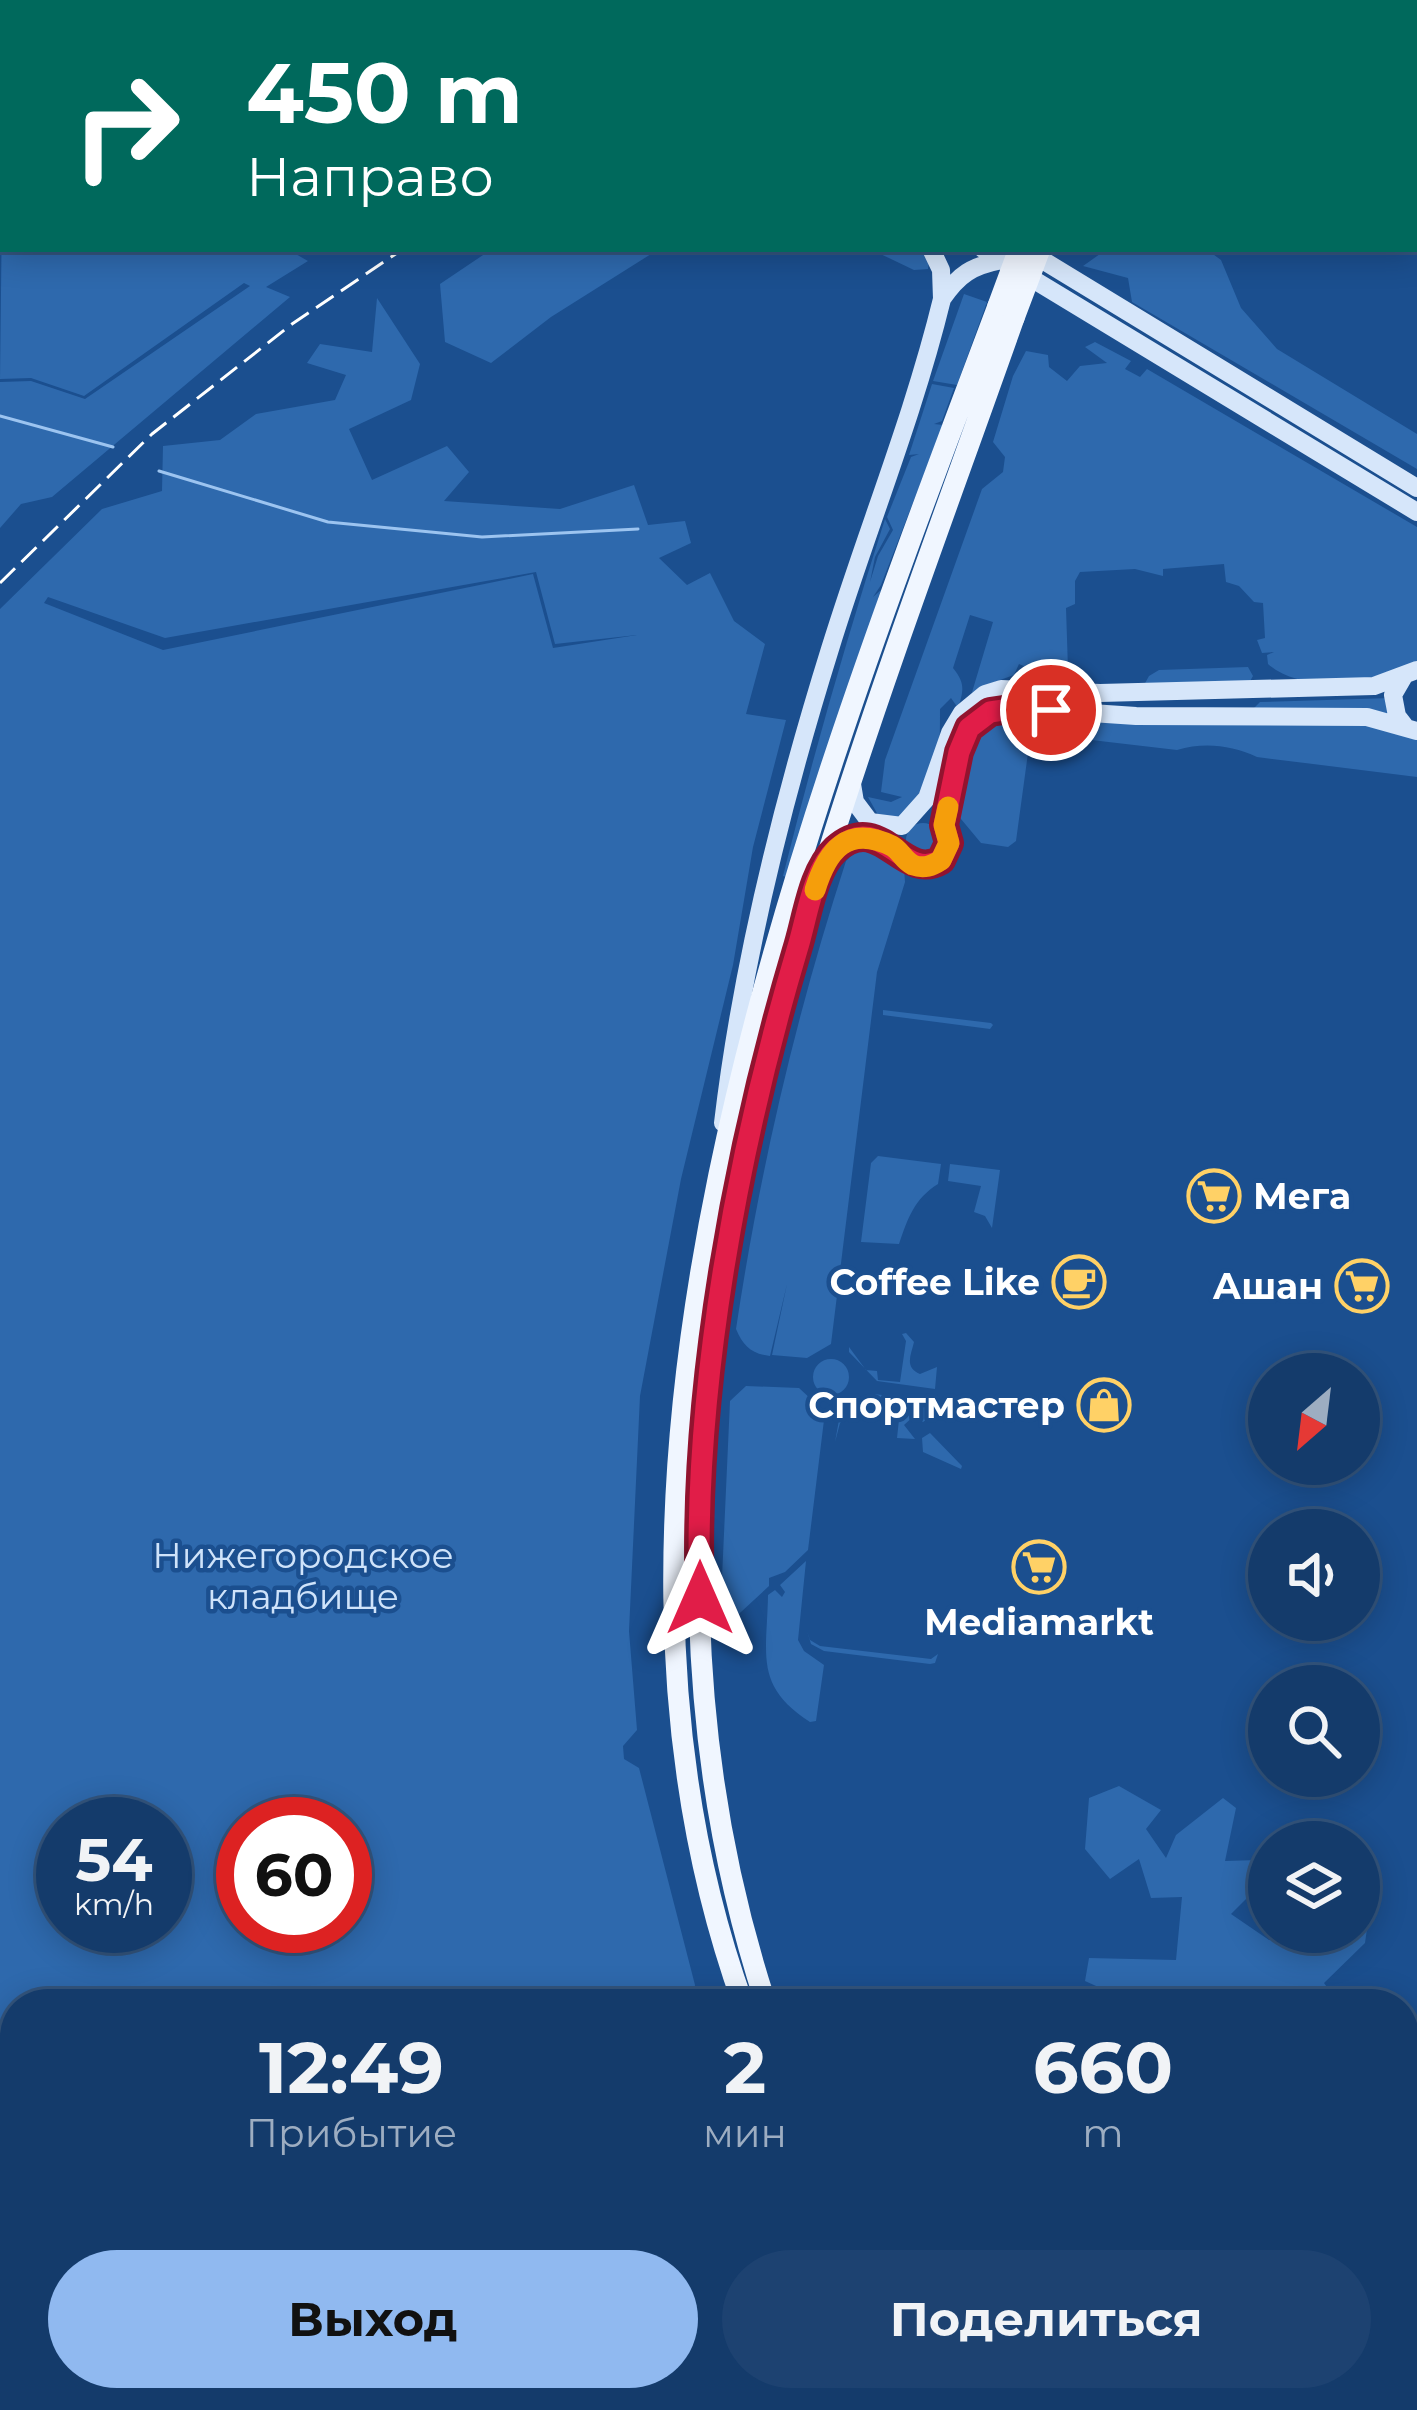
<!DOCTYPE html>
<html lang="ru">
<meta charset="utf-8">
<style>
:root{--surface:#143b6b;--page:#1d4271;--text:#f1f3f6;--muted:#9dadc1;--line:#33557e;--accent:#90b9f0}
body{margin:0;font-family:Montserrat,sans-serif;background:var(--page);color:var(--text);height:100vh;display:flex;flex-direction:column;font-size:45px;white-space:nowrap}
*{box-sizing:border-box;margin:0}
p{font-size:39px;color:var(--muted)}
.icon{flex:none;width:66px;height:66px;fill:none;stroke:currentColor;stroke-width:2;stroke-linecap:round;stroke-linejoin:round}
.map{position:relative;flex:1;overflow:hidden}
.drawer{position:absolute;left:0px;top:1989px;width:1419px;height:423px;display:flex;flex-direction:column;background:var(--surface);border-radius:48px 48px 0 0;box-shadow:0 6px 30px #0003,0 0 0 3px var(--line)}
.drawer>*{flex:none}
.top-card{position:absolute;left:0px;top:0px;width:1419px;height:252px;box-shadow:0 6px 30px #0003,0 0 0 3px var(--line);background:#00695c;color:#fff;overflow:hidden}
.needle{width:78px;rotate:208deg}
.controls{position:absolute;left:1248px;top:1353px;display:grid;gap:24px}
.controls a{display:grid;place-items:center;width:132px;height:132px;border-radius:50%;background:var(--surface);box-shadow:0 6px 30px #0003,0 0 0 3px var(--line);font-size:60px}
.speed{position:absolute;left:36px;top:1797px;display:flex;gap:24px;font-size:60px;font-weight:700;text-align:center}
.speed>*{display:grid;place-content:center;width:156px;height:156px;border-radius:50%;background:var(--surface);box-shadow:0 6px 30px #0003,0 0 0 3px var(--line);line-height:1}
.speed small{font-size:30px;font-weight:400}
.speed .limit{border:18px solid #d22;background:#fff;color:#111}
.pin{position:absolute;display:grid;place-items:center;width:102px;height:102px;color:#fff;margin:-51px;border:6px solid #fff;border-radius:50%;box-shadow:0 3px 12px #0007}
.me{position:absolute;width:132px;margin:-66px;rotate:0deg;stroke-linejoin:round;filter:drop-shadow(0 0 9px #0008)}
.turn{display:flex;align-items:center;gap:42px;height:252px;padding:0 48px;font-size:54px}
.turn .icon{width:156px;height:156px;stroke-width:2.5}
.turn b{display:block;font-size:84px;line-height:102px}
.eta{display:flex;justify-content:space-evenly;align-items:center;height:204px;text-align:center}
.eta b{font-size:72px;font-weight:700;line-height:84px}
.cta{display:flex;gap:24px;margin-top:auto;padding:24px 48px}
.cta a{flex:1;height:138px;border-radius:72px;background:var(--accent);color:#111;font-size:48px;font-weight:700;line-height:138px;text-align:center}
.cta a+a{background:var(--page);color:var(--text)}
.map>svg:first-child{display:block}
</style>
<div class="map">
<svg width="1417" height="2410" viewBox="0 0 1417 2410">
<rect width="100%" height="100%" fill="#1b4f8f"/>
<path fill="#2e69ad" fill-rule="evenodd" d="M0,0h480l-477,3 -3,64z
M3,118v131h284l21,12 -42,26 24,10 -238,200 -31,7 -21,24v-146l31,-1 54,18 165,-113 -6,-3 -160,113 -53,-18 -31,1z
M492,249h167l-108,68 -60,46 -46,-21 -5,-58z
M870,249h54l5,12 -1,8 -14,1z
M1107,249h99l15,11 20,48 36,41 140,85v35l-285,-167 -4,-24 -45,-12z
M964,294l23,8 -30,83 -24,-4z
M377,298l43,66 -9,36 -62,29 23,51 75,-34 22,26 -25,29 116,8 74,-24 14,40 37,-4 6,22 -32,15 28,27 23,-12 24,48 31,23 -19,70 40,6 -33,127 -20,118 -52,214 -41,217 -11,235 8,99 -14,16 1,13 15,9 56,217 -2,19h-678v393h556l-7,13h-564v-1801l102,-100 60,-18 1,-45 57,-6 36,-26 79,-14 11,-25 -39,-12 13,-19 52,8zM536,572l19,72 82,-9 -84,13 -20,-74 -370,76 -119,-47 4,-6 117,41zM63,1824h102v102h-102zM243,1824h102v102h-102z
M1095,342l36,19 -6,8 15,8 7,-8 270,158v136c-41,17 -112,33 -149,1l-1,-9 7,-3 -12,1 -5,-13 8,-2 -2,-35 -9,-1 -15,-16 -13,-4 -2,-18 -61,5v7l-28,-7 -55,3 -5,9v23l-9,4 2,61 4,9 -46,-3v-8l-7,-3 -5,11 -28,10 -16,14 23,-77 -23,-7 -17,53c12,15 11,22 5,40l-7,-10 -11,11c0,64 -1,61 -41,109l-21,-3 -10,-18 23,5 11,-5 -21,-5 4,-32 97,-271 21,-17 2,-15 -12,-15 20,-66 13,-25 22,4 1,12 18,14 13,-15 27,-3 -22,-16z
M932,384l22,4 -12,33 -8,3 9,1 -62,160 -8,12 8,-7 -95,287 -3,-1c30,-120 64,-239 102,-357l5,10 -15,28 -5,25 8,-26 15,-26 -6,-13 24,-60 8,-3 -10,1z
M1248,667l5,9 -4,7 -105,2 5,-9 10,-6z
M1391,698l1,19 -143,-4 11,-11z
M988,716l384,10 45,13v38l-160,-20c-26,-12 -53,-15 -80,-7l-120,-14 -15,3 -14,14 -12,88 -8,6 -27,-4 -25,-30 7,-65z
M906 840a17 17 0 1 1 34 0a17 17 0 1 1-34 0Z
M867,850l31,8 6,10 1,14 -28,90 -46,372 -24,14 -35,-3 15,-71 -17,72c-18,-2 -27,-10 -34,-27 24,-160 60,-314 110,-468l8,-8z
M883,1010l108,13 2,2 -3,4 -107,-14z
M878,1156l63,8 -3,20c-24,15 -30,34 -39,60l-38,-2 10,-79z
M950,1164l50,6 -8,58 -7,-12 -11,-4 7,-26 -33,-5z
M906,1333l8,9c-3,13 -10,25 6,32l17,-7 -2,22 -58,-8 -28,-29v-5l17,23 11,1 1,9 22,2 6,-41 -4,-7z
M813 1377a18 18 0 1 1 36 0a18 18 0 1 1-36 0Z
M746,1386l53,2 26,24 -17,138 -23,22 -16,6v8l-41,38 -8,-2 10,-221z
M873,1394l55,6 4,7 -1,9 -8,6 -8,-7 -11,10 11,14 -18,-1 4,-37 -25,-4 -2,9 -10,-2 -24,19 -5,19 4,-22z
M930,1433l32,33 -1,3 -38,-17 -1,-14z
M806,1561l-8,79 6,11 20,14 -8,56 -6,1c-56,-36 -43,-67 -42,-127l7,-5 7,7 3,-5 -5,-7z
M807,1631l3,9 10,6 111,13 7,-5 -3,9 -5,1 -106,-13 -13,-7z
M1119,1786l42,24 -15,19 20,29 10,-23 47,-37 13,10 -11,53 33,-1 1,26 -28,28 38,26 36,2 11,-10h43v-42l13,3 -7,50 -41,40 15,21h-203l-51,-23 4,-23 87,2 6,-63 -31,1 -12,-39 -29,20 -25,-30 4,-51z
M1023,1988l15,16h-128z
M1417,2332v29c-13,15 -6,34 -16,49h-35l5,-13h33v-46z
M579,2397h331l9,13h-348z
M981,2397h78l10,13h-79z"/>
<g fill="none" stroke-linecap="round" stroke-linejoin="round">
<path stroke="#9cc4f0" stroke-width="3" d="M0,416l113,31
M159,471l169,51 154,15 156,-8"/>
<path stroke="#a9c9ee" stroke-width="12" d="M601,3l4,-3"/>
<path stroke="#d6e6fa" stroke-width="18" d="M0,87l3,-1
M983,249l434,263
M1026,250l391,238
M942,299c17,-25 30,-33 60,-39
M1404,676l-11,19 4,21 7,9
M852,784l3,18 15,20 32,4 25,-28 23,-65 12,-20 23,-19 16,-5 99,4 274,-7 43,-16
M827,858c20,-19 50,-29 73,-7 5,5 8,11 14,14 18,4 30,-3 35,-22l-5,-18 19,-85 14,-21 13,-7 27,-4 119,8 231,1 50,14
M723,1123c19,-160 59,-320 107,-474 36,-117 83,-231 112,-350l-1,-29 -10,-21"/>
<path stroke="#f0f6ff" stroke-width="21" d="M1109,3l1,-3
M1130,3l1,-3
M743,2004c-195,-542 64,-1189 255,-1698
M766,2004c-188,-572 59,-1150 248,-1686
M931,2397l8,13
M958,2397l9,13"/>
<path stroke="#fff" stroke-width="3" stroke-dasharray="21 9" stroke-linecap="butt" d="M798,3l4,-3
M0,583l152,-149 140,-110 111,-75"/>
<path stroke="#f0f6ff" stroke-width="21" d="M998,306l21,-57
M1014,318l26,-69"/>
</g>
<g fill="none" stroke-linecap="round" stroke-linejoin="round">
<g stroke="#92132f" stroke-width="30">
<path id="route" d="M700,1598c-8,-207 38,-450 97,-648 10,-31 15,-79 39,-101 45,-40 66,34 105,11l8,-17 -5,-18 15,-73 10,-24 21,-16 27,-4 34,2"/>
</g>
<use href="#route" stroke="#e11d48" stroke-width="21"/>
<path stroke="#f59e0b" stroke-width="21" d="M815,890c12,-39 32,-66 77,-44 9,5 11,14 21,19 11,4 19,1 28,-5l8,-17 -5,-18 4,-18"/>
</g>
<defs>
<g id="supermarket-ring" transform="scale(2.7)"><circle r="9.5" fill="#1b4f8f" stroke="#ffd166" stroke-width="1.5"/><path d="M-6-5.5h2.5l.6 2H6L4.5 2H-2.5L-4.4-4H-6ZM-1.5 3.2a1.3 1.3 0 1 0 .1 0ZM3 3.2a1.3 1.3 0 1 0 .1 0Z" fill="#ffd166"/></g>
<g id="cafe-ring" transform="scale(2.7)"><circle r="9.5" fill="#1b4f8f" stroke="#ffd166" stroke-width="1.5"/><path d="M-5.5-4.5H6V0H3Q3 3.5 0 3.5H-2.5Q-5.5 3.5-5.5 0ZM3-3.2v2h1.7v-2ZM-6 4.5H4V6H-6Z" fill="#ffd166"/></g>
<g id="shop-ring" transform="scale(2.7)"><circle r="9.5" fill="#1b4f8f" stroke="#ffd166" stroke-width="1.5"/><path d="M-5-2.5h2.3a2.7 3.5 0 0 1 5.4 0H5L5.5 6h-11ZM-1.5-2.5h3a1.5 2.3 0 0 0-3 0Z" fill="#ffd166"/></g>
</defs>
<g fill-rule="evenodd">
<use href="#supermarket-ring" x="1214" y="1196"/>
<use href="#cafe-ring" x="1079" y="1282"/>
<use href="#supermarket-ring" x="1362" y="1286"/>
<use href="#shop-ring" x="1104" y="1405"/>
<use href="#supermarket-ring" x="1039" y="1567"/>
</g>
<g text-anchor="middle" stroke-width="9" stroke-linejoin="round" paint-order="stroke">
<g font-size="36" font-weight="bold" fill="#fff" stroke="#1b4f8f" text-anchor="end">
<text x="1253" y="1209" text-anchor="start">Мега</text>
<text x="1040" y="1295">Coffee Like</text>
<text x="1323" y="1299">Ашан</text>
<text x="1065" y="1418">Спортмастер</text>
<text x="1039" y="1635" text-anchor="middle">Mediamarkt</text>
</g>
<g font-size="36" fill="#cfe3fa" stroke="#1b4f8f">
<text x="303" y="1568">Нижегородское<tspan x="303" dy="41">кладбище</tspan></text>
</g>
</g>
</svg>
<div class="controls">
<a><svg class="needle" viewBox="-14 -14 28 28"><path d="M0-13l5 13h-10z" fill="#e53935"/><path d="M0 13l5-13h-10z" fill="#9dadc1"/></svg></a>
<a><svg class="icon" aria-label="sound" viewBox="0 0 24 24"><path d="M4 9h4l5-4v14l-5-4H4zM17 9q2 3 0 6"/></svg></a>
<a><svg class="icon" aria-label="search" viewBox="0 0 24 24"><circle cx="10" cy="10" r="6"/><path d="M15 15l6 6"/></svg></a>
<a><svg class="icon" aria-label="layers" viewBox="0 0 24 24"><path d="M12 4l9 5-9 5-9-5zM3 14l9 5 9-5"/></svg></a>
</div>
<div class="speed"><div>54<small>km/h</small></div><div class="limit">60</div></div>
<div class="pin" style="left:1051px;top:710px;background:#d93025"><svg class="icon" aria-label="arrive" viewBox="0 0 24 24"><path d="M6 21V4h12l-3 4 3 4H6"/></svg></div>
<svg class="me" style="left:700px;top:1598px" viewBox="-20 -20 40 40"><path d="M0-17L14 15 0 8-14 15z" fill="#e11d48" stroke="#fff" stroke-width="4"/></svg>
<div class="top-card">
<div class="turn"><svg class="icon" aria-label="right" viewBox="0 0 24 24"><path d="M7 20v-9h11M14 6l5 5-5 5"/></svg><div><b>450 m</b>Направо</div></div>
</div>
<section class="drawer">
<div class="eta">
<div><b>12:49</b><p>Прибытие</p></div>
<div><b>2</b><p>мин</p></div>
<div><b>660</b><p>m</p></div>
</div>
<div class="cta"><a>Выход</a><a>Поделиться</a></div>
</section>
</div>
